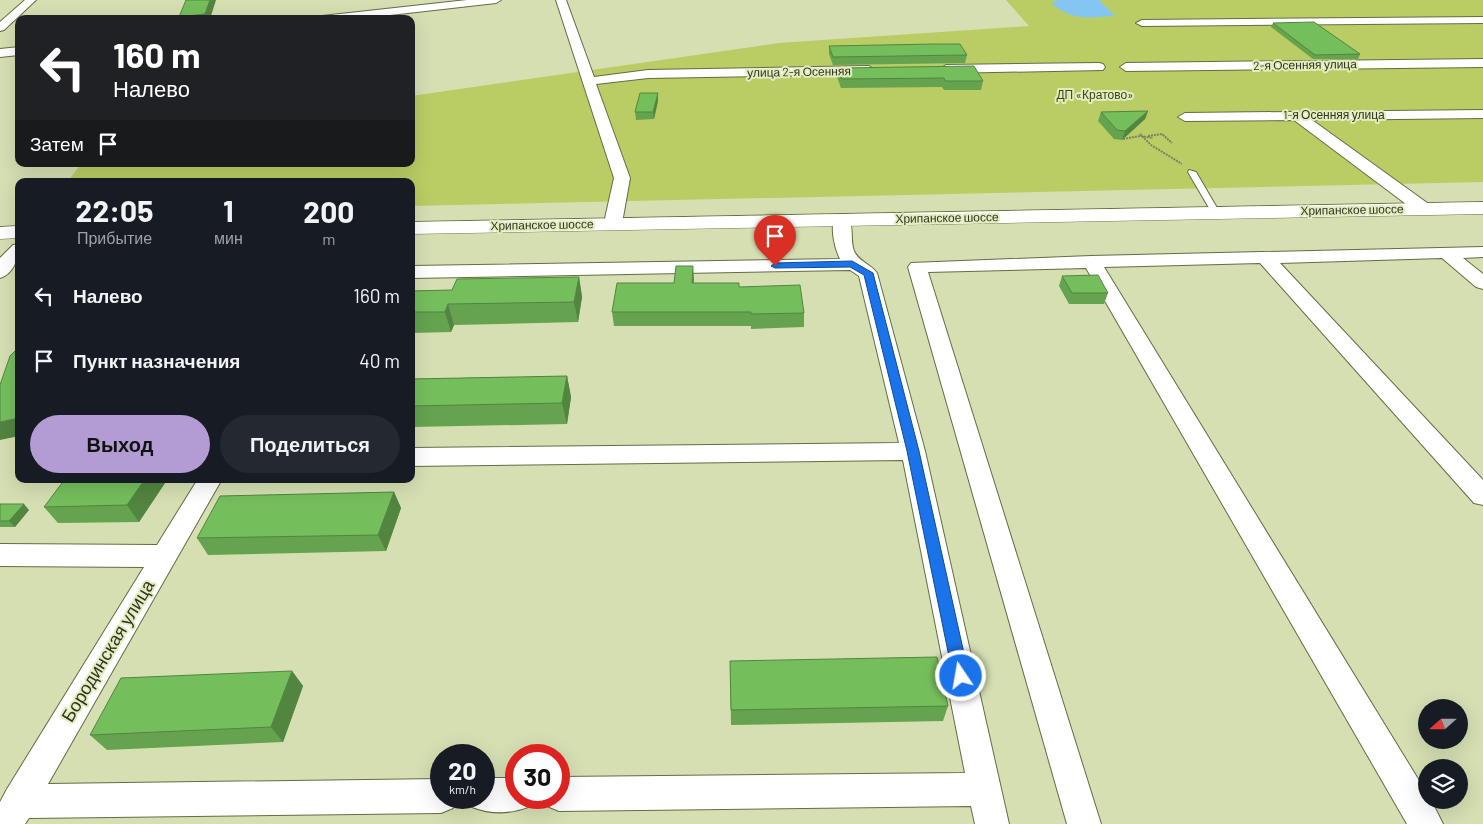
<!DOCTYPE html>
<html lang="ru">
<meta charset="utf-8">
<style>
:root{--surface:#171b24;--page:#242831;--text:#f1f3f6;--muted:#9ea1a6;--accent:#b29cd3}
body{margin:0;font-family:Barlow,sans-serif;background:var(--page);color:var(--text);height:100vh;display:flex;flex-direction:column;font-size:19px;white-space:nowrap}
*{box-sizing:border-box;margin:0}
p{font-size:16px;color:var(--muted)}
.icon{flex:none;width:28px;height:28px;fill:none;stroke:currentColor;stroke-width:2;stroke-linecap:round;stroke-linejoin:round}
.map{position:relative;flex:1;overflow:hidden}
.details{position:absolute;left:15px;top:178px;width:400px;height:305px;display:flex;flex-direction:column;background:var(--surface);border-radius:10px;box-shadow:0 5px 20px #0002}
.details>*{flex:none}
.top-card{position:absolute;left:15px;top:15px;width:400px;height:152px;border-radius:10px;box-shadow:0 5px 20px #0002;background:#202124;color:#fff;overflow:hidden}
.needle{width:32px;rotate:249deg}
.fabs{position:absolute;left:1418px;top:699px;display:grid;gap:10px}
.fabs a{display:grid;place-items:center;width:50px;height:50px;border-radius:50%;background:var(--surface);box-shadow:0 5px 20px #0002;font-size:25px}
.speed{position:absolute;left:430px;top:744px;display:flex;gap:10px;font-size:25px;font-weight:700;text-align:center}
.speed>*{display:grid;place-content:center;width:65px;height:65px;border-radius:50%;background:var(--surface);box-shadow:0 5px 20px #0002;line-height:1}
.speed small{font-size:12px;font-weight:400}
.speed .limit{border:8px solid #d22;background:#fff;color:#111}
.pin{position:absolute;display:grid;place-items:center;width:42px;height:42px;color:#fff;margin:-51px -21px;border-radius:50% 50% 50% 0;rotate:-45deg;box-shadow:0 0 5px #0007}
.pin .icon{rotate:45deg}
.me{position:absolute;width:55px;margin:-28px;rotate:348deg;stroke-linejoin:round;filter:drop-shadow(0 0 4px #0008)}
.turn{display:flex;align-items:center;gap:18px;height:105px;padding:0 15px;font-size:22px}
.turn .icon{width:65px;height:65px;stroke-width:2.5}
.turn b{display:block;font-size:35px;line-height:42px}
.then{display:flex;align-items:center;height:48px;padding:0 15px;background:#0003;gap:10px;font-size:19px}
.eta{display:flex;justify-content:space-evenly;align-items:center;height:85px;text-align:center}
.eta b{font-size:30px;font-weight:700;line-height:35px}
.action{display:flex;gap:10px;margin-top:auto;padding:10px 15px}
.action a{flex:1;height:58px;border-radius:30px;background:var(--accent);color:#111;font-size:20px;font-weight:700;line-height:58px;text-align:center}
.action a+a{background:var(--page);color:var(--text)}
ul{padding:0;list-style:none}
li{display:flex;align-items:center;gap:15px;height:65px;padding:0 15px}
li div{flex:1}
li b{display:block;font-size:19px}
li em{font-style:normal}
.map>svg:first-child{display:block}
</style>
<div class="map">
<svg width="1483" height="824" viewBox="0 0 1483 824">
<rect width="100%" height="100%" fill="#d5dfb2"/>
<path fill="#b9cd64" d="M1006,0h477v182l-1072,24v-25h-343l13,-17h330v-68l368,-53 250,-17z"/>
<path fill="#84c6f1" d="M1058,0h41l16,16c-28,1 -41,6 -64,-13z"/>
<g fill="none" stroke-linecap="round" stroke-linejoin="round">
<g stroke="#646d44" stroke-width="2">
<path id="lane" d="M1189,170l7,2 24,41 -1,2h-6l-1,-2 -24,-41z"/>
</g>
<g stroke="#646d44" stroke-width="2">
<path id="street" d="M25,0h11l-32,30 -4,1v-9z
M467,0h34l-5,3 -141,16h-38l5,-3z
M556,0h10l28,77 54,-7 221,-4 6,4 -6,4 -221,4 -52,6 34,94 -8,45 -3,4h-12l-3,-4 10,-45z
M1483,17v6l-341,3 -6,-3 6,-3z
M19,47v8l-19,2v-8z
M1483,59v8l-357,4 -6,-4 6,-4z
M1099,63l4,1 2,3 -2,3 -157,3 -6,-4 6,-4z
M1483,110v8l-171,2 118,85 2,4 -2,4h-12l-124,-93 -109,1 -7,-4 7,-4z
M842,215l6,1c6,10 2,25 6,35 5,11 17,13 23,22l48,178 84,373h-34l-4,-18 -412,5 -12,-5 -3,-8h15v-21l406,-4 -62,-313 -492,6v-18l488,-5 -40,-167 -9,-6 -439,8v-12l429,-7c-5,-10 -11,-33 -4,-43z
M19,244c0,13 -5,30 -19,34v-20l13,-13z
M1483,247v10l-20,1 20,16v15l-7,-2 -34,-29 -162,5 203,217v25l-9,-2 -214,-240 -156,4 322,525v8h5l12,24h-36l-321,-556 -158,4 173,552h-34l-159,-557 3,-4 180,-7z
M198,479h24l-174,305 393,-5v19h16l-4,10 -12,5 -412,5 -4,6h-25v-22l7,-13 137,-222 -144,-1v-22l157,1z
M484,778h32v20h16l-4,9c-18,7 -38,7 -56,0l-4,-9h16z"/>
</g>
<g stroke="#646d44" stroke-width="1">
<path id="secondary" d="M1483,202v12l-1072,20v-12z
M19,226v12l-19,1v-12z"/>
</g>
<path stroke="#7b8163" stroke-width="2" stroke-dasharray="2 1" stroke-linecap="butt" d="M1140,134l11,11 31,19
M1148,136l14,-2 10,9
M1123,139l17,-3 13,2"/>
<use href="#lane" fill="#fff" fill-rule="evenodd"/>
<use href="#street" fill="#fff" fill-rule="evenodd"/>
<use href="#secondary" fill="#fff" fill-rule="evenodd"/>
</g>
<path fill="#65a34f" d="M1273,23l87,31 -2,5h-45l-42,-32z
M829,46l138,9 -2,8 -132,2 -4,-11z
M838,68l145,13 -2,9h-37l-2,-3 -101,1 -4,-11z
M658,101l-4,18 -18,1 -1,-8z
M1148,111l-3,8 -23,21 -8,-1 -16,-18 3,-9z
M1062,276l46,17 -4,11h-35l-10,-18z
M579,277l3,20 -4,25 -124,3 -3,7 -40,1v-42l41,-1z
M693,283l46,4 65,26v14l-53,2v-3h-137l-2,-14z
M567,376l4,21 -4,27 -156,3v-48z
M165,483l-26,39 -81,1 -14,-16z
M394,492l7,16 -15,43 -178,4 -11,-17z
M0,504l29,6 -14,17h-15z
M730,661l218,45 -5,15 -212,4z
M292,671l11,15 -20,56 -176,8 -17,-15z"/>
<path fill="#528540" d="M210,0h6l-6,19h-30l-1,-2z
M658,93v8l-4,18 -1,-7z
M1148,111l-3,8 -23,21 3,-9z
M693,266l1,14 -2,17v-14z
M579,277l3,20 -4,25 -4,-20z
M448,304l6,21 -3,7 -6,-20z
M567,376l4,21 -4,27 -5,-21z
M19,418v18l-19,4v-18z
M145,479h17l3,4 -26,39 -12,-17z
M394,492l7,16 -15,43 -8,-16z
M24,504l5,6 -14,17 -6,-6z
M292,671l11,15 -20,56 -12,-15z"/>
<path fill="#75be5c" stroke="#528540" d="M186,0h24l-5,14 -26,3z
M1314,22l46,32 -45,1 -42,-32z
M934,44h26l7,11 -134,2 -4,-11z
M974,66l9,15h-38l-1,-3 -102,1 -4,-11z
M640,93h18l-5,19h-18z
M1148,111l-23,20 -8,-1 -16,-18z
M676,266h17l-1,17h47v4l61,-2 4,28 -53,1v-2h-139l5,-29h57z
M1098,275l10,18h-36l-10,-17z
M579,277l-5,25 -126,2 -3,8h-34v-21l41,-1 5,-11z
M19,347v71l-19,4v-37l10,-29z
M567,376l-5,27 -151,3v-27z
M65,479h80l-18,26 -83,2z
M394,492l-16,43 -181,3 23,-42z
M0,504h24l-15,17h-9z
M937,657l11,49 -217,4 -1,-49z
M292,671l-21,56 -181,8 31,-57z"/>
<path fill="#1a73e8" stroke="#114b97" d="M852,261l21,12 46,178 50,225 -3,5 -5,2 -5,-2 -3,-5 -46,-225 -43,-176 -14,-8 -75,1 -4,-2 4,-3z"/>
<g text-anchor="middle" stroke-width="4" stroke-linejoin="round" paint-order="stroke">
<g font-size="12" fill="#303422" stroke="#e2edbf">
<text transform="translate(1305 65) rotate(-1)" y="4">2-я Осенняя улица</text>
<text transform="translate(799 72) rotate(-1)" y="4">улица 2-я Осенняя</text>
<text x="1334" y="119">1-я Осенняя улица</text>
<text transform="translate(1352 210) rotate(-1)" y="4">Хрипанское шоссе</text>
<text transform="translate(947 218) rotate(-1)" y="4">Хрипанское шоссе</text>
<text transform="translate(542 225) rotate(-1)" y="4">Хрипанское шоссе</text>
</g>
<g font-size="12" fill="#3c4513" stroke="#e2edbf">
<text x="1095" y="99">ДП «Кратово»</text>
</g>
<g font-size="18" fill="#303422" stroke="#e2edbf">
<text transform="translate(108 651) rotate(-59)" y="6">Бородинская улица</text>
</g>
</g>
</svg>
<div class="fabs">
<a><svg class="needle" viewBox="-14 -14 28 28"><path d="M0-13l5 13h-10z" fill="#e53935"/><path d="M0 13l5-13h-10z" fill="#9ea1a6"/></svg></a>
<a><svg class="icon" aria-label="layers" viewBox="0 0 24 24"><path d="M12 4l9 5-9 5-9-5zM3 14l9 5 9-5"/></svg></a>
</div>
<div class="speed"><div>20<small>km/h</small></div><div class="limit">30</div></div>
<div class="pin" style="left:775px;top:266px;background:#d93025"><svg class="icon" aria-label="arrive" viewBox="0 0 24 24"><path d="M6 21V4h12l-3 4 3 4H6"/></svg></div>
<svg class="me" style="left:961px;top:676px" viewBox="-20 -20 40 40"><circle r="17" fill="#1a73e8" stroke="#fff" stroke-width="3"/><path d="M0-11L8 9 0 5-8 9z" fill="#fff"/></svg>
<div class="top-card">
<div class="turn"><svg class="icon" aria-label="left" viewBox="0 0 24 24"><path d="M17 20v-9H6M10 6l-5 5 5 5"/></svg><div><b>160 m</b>Налево</div></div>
<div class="then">Затем<svg class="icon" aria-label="arrive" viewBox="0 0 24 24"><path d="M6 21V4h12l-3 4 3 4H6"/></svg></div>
</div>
<section class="details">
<div class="eta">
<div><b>22:05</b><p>Прибытие</p></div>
<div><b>1</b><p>мин</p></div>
<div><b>200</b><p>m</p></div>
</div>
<ul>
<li><svg class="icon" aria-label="left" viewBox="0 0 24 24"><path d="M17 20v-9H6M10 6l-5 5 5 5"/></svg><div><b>Налево</b></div><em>160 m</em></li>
<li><svg class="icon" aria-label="arrive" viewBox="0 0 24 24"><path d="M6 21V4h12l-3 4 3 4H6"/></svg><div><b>Пункт назначения</b></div><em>40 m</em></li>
</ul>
<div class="action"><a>Выход</a><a>Поделиться</a></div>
</section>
</div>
